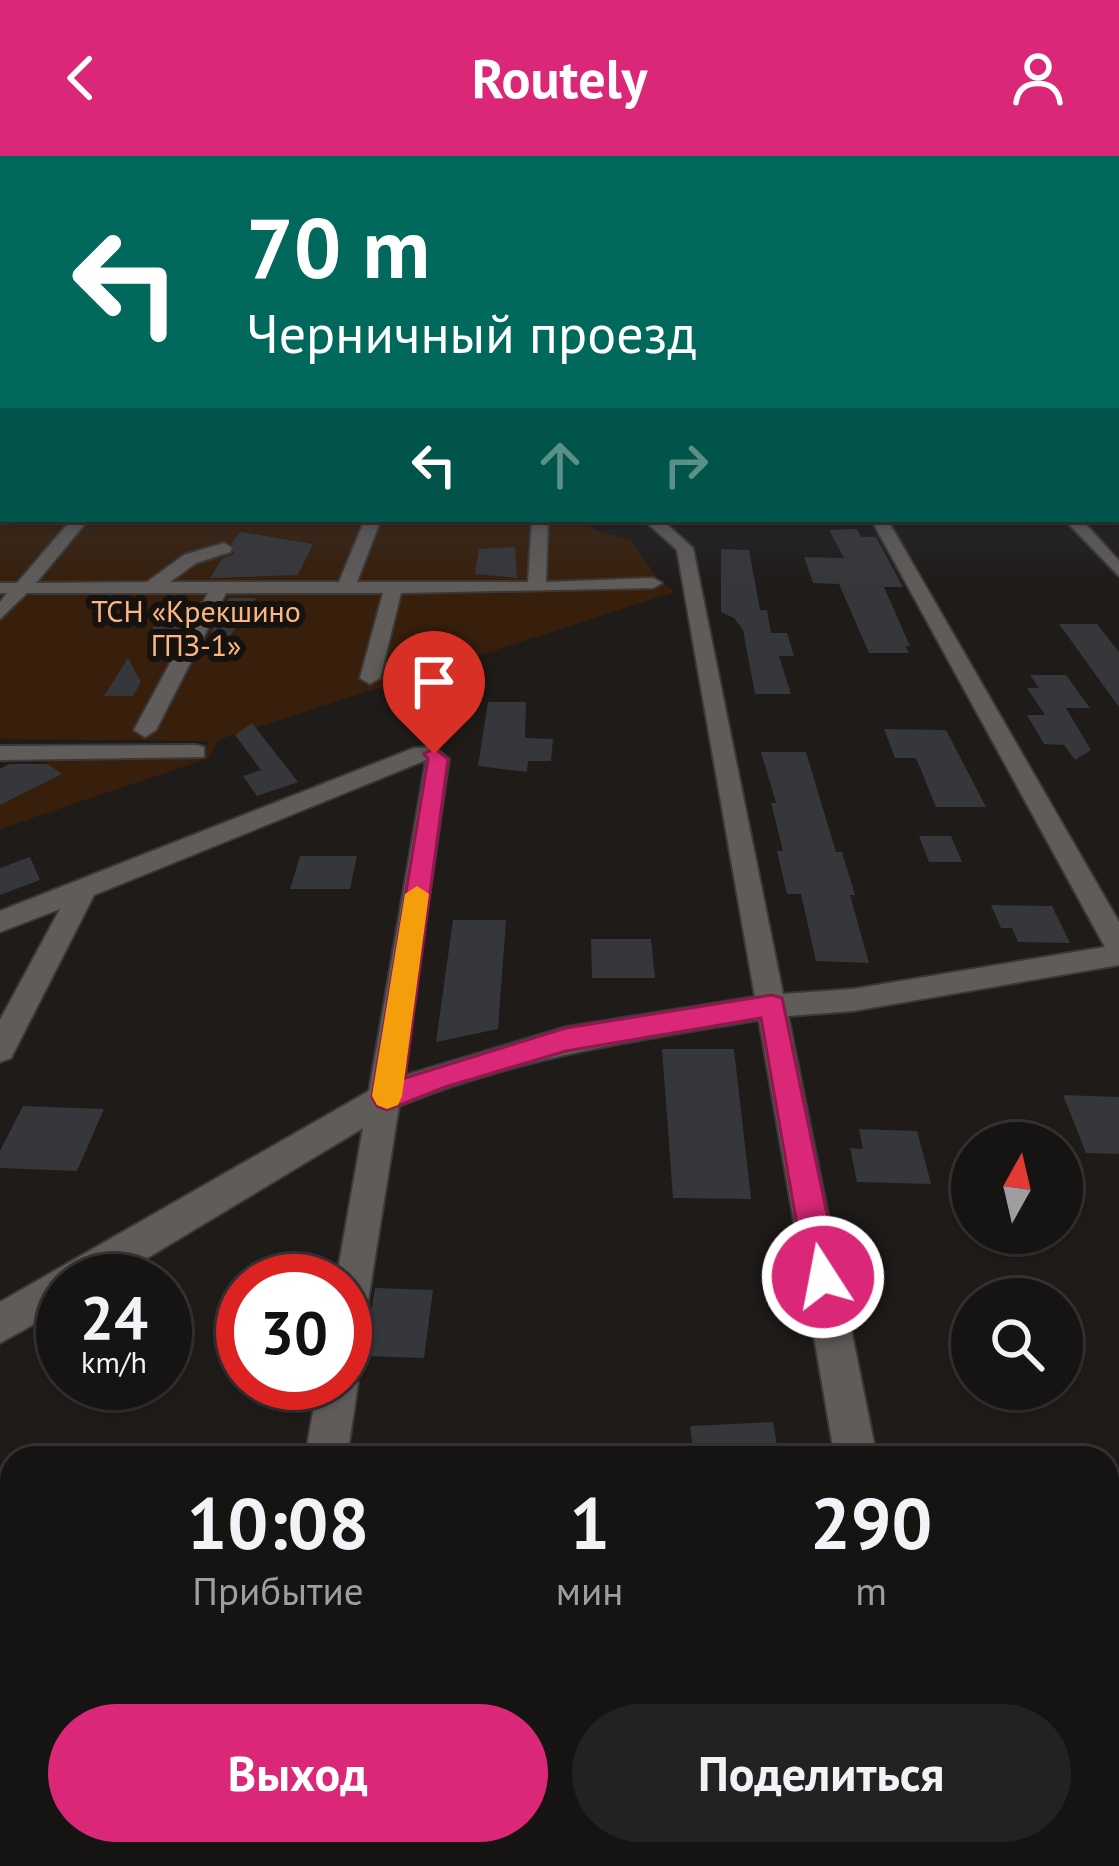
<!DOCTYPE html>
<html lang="ru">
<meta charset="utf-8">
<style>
:root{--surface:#161413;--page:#232121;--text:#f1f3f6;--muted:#9e9ea0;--line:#353333;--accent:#db2777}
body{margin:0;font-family:"PT Sans",sans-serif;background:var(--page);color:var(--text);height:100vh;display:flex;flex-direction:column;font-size:45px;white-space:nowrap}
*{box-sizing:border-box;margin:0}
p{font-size:39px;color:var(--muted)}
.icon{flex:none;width:66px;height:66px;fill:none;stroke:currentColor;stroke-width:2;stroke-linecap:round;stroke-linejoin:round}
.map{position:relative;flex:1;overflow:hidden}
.drawer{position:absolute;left:0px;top:1290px;width:1119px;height:420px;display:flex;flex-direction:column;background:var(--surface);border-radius:36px 36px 0 0;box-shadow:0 3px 9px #0004,0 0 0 3px var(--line)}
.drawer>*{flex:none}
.top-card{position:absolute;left:0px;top:0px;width:1119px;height:366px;box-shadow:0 3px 9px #0004,0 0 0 3px var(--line);background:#00695c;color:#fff;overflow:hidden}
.needle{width:78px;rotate:8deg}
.controls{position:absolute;left:951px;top:966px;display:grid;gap:24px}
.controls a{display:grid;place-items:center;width:132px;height:132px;border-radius:50%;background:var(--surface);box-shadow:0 3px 9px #0004,0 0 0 3px var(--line);font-size:60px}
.speed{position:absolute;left:36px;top:1098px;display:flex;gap:24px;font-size:60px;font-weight:700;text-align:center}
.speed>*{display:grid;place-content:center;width:156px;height:156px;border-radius:50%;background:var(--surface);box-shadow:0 3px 9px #0004,0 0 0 3px var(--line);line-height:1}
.speed small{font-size:30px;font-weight:400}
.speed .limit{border:18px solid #d22;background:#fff;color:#111}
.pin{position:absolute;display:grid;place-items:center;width:102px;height:102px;color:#fff;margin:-123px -51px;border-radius:50% 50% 50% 0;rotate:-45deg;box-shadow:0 0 12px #0007}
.pin .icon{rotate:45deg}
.me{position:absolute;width:132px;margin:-66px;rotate:349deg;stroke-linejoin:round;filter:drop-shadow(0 0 9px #0008)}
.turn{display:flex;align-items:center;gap:42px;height:252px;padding:0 48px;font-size:54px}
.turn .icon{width:156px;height:156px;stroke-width:2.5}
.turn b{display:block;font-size:84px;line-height:102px}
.lanes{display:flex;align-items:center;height:114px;padding:0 48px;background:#0003;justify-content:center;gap:60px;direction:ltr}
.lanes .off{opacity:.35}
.eta{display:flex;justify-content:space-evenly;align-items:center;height:204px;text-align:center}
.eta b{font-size:72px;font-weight:700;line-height:84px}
.action{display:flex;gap:24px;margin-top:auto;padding:24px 48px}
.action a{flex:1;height:138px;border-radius:72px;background:var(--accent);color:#fff;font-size:48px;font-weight:700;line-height:138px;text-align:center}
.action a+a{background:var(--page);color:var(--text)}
header{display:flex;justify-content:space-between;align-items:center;height:156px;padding:0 48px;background:var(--accent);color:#fff;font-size:54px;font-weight:700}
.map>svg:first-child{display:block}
</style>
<header><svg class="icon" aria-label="back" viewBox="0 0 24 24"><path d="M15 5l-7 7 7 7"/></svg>Routely<svg class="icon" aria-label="person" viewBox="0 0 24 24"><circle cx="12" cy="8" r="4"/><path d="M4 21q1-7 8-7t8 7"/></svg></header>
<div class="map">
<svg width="1119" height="1710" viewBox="0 0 1119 1710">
<rect width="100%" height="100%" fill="#1e1b19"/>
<path fill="#371f0b" d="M0,339l3,24h579l15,12 34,9 27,39 17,13 -457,148 -9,18 -209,71v-35l9,7 52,-27 -28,-21 168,-2 9,-10 -210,-2z"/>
<path fill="#35373a" d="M857,373l4,8h15l27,50h-19l26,59h-5l4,7h-40l-30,-69 -26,-1 -9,-26 40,1 -15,-28z
M240,376l73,12 -15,31 -88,3 12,-19 12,-5 -2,-11z
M515,391l2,31 -42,-4 4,-25z
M721,393l28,1 11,60h7l4,23h16l7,23h-15l12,38h-36l-12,-64 -9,-12 -13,-6z
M197,442l-19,41 -31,1 18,-36h28z
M229,442h27l-28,41h-20z
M1059,468h38l22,28v55z
M128,502l13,24 -8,14h-29z
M1030,519h36l24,33h-24l25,42 -16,10 -11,-15 -20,-1 -17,-29h18l-18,-27h12z
M488,546h38l-1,36 28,1 -2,22h-23l-1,11 -49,-6z
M252,567l46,59 -41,14 -14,-20 18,-6 -26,-35z
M884,573l62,1 40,77h-50l-20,-49h-21z
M761,596h45l30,100h6l13,43h-5l19,68 -53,-2 -15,-67h-14l-10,-43h6l-12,-48h5z
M9,608h39l14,10 -62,31v-36z
M919,680h32l11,26h-33z
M300,700h57l-7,33h-60z
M30,701l10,23 -40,15v-27z
M991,749l61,1 18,37 -52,-1 -6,-14h-11z
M453,764h53l-8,109 -62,13z
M591,783h60l4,39h-63z
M662,893h72l17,150 -78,-1z
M1063,939l56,2v57l-33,-1z
M23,950l81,3 -27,62 -77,-3v-17z
M859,973l58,2 14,53 -74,-2 -7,-34 13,1z
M375,1132l58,2 -9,68 -60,-2z
M773,1266l6,36h-85l-4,-32z"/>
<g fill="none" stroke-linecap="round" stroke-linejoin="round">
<g stroke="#3a3937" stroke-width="4">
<path id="minor" d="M0,244h3v8h-3z
M1119,271v8l-3,1v-8z
M72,363h17l-53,64 111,-1 37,-27 40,-12 8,5 -2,4 -34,11 -26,19h169l26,-63h16l-24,63h171l4,-63h16l-2,63 107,-4 9,5 -9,5 -252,5 -21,85 -10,6 -10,-6 23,-85h-157l-70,137 -11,7 -11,-7 74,-137h-181l-27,26v-17l7,-9h-7v-10h17z
M643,363h18l32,29 90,446 70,-5 252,-42 -234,-428h16l232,403v43l-266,46 -65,5 89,442h-42l-76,-438c-124,20 -244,38 -360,86l-40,252 -14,6v-83h-9l27,-153 -254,153h-46v27l-63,35v-41l369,-211 57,-331 -332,135 -83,163 -11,4v-42l60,-111 -60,23v-21l414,-163 20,-1 15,12 -46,317 163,-49 189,-30 -78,-447z
M1064,363h17l38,42v15z
M196,589l8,2v10l-204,3v-14z
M345,1210l7,3 6,14 -11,75h-42l13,-75h27z
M232,1698h54l-2,12h-54z
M903,1698h54l2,12h-54z"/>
</g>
<use href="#minor" fill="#605c5a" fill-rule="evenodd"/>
</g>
<linearGradient id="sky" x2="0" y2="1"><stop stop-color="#100f0e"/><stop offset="0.45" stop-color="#3b3f49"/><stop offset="1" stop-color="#3b3f49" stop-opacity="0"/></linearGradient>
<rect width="1119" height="431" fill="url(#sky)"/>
<path fill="#db2777" stroke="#8e194d" stroke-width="3" d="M434,592l14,11 -43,319 161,-50 206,-33 10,3 58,279 -5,12 -12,5 -12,-5 -5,-12 -45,-259 -195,33 -121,36 -58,23 -10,-4 -5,-9 56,-338 -4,-5z"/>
<path fill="#f59e0b" d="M417,730l12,8 -27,202 -4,9 -11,4 -10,-4 -5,-9 33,-202z"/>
<g text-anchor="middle" stroke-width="12" stroke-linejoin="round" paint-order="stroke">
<g font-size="30" fill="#fdb681" stroke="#151210">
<text x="196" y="466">ТСН «Крекшино<tspan x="196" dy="34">ГПЗ-1»</tspan></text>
</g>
</g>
</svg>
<div class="controls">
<a><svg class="needle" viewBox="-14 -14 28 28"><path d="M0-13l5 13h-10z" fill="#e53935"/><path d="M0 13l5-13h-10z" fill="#9e9ea0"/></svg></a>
<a><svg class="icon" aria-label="search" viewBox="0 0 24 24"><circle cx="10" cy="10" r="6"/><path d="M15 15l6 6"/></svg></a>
</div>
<div class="speed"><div>24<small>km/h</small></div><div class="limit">30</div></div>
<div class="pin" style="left:434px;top:598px;background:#d93025"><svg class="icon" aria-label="arrive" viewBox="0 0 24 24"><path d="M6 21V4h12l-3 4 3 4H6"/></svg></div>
<svg class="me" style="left:823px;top:1121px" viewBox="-20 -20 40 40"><circle r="17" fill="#db2777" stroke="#fff" stroke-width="3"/><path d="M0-11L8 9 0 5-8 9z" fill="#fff"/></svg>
<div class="top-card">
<div class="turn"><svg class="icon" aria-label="left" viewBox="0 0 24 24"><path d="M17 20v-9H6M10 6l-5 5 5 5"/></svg><div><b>70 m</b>Черничный проезд</div></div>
<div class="lanes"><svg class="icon" aria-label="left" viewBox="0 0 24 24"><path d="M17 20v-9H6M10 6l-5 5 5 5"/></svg><svg class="icon off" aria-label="ahead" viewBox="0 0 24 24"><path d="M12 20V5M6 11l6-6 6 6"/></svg><svg class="icon off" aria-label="right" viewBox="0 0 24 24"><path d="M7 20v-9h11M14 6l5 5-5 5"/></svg></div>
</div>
<section class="drawer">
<div class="eta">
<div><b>10:08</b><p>Прибытие</p></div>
<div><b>1</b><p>мин</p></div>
<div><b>290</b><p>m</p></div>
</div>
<div class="action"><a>Выход</a><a>Поделиться</a></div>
</section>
</div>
